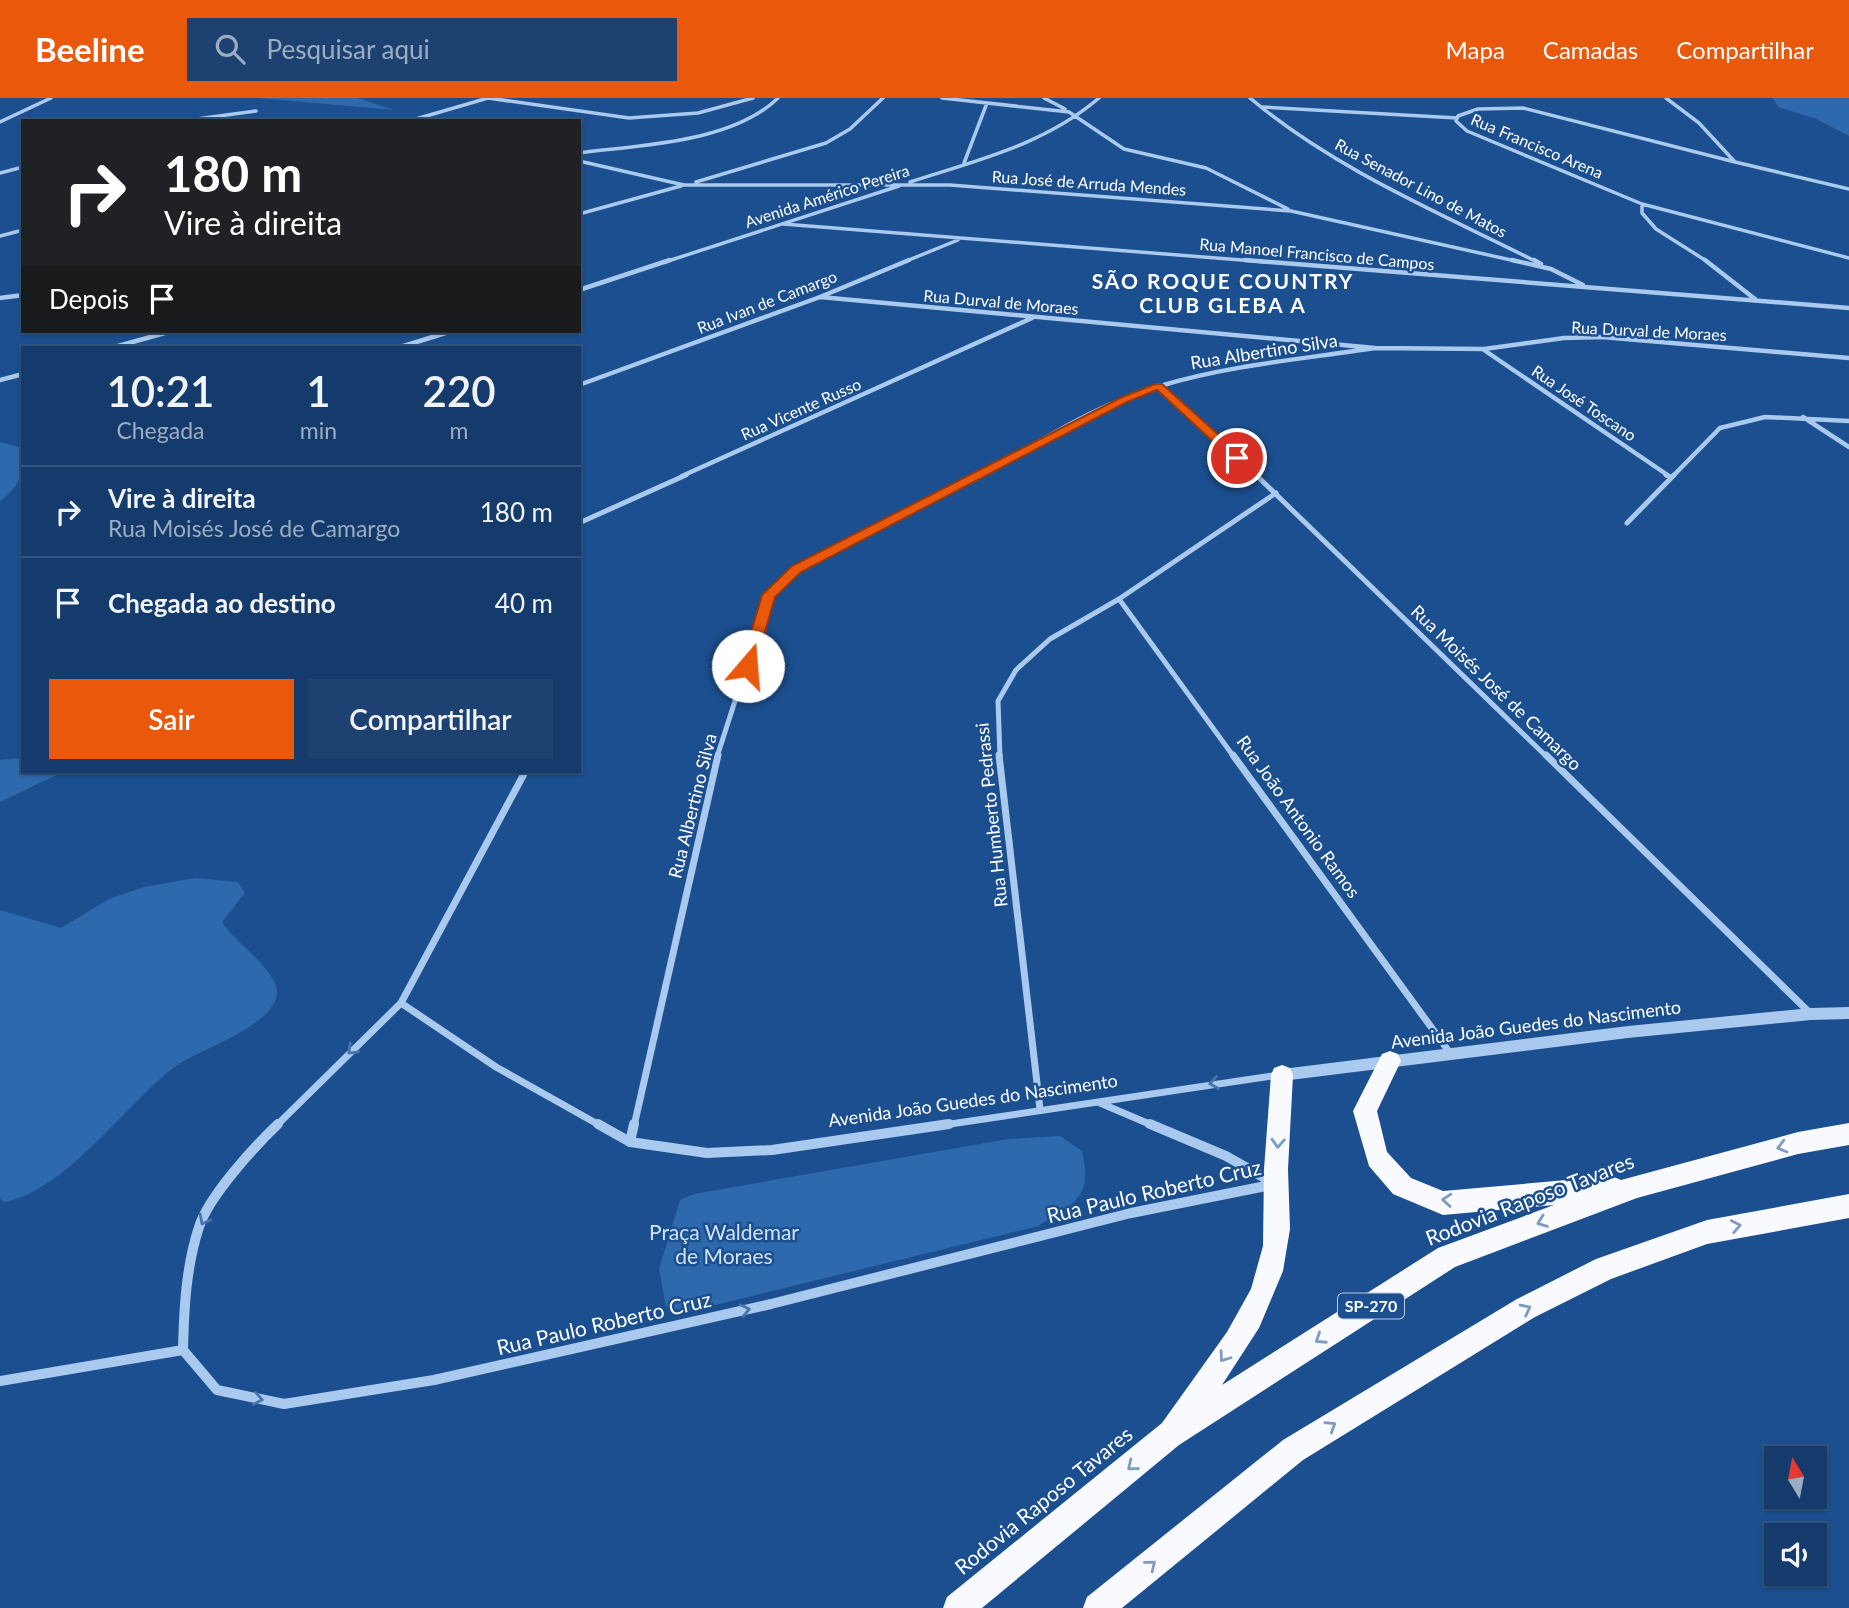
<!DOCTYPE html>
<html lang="pt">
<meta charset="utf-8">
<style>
:root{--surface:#143b6b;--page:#1d4271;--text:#f1f3f6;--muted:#9dadc1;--line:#33557e;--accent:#ea580c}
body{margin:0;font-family:Lato,sans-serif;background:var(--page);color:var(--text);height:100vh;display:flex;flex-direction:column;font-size:26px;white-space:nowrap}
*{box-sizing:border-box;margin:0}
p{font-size:23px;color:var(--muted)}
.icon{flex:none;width:38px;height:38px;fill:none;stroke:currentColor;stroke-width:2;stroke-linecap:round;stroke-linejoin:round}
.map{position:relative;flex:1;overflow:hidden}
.details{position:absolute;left:21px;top:248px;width:560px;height:427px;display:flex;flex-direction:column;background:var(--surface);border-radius:0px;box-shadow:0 2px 5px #0004,0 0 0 2px var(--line)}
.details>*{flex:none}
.banner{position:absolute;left:21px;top:21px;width:560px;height:214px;border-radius:0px;box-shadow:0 2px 5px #0004,0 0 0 2px var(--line);background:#202124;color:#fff;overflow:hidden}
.needle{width:46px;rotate:350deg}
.buttons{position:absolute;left:1764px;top:1348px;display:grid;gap:14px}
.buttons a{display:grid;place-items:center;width:63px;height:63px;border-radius:0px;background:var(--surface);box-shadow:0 2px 5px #0004,0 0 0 2px var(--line);font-size:35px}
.pin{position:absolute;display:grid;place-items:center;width:60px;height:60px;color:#fff;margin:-30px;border:4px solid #fff;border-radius:50%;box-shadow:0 2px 7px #0007}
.me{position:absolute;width:77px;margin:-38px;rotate:18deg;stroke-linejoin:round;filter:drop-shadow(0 0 5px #0008)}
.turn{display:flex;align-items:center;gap:24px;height:147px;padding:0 28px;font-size:32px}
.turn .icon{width:91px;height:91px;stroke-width:2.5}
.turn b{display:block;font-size:49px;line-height:60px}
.then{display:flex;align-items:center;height:66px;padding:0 28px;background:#0003;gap:14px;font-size:26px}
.eta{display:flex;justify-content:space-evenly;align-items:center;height:119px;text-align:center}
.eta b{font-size:42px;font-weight:600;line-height:49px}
.cta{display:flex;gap:14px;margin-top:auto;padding:14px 28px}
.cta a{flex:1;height:80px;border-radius:0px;background:var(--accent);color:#fff;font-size:28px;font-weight:600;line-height:80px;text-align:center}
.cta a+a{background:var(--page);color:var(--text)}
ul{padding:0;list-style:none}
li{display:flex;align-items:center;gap:21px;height:91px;padding:0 28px;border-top:2px solid var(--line)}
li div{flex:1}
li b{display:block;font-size:26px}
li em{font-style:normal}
header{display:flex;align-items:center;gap:42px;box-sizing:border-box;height:98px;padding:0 35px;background:var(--accent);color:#fff}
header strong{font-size:33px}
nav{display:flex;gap:38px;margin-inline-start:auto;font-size:24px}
.search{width:490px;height:63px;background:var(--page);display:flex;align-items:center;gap:18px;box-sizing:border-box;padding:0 24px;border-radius:0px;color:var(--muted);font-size:26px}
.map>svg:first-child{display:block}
</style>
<header>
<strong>Beeline</strong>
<div class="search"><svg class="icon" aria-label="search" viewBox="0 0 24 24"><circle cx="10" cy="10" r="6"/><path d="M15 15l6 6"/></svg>Pesquisar aqui</div>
<nav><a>Mapa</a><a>Camadas</a><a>Compartilhar</a></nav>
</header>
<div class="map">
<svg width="1849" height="1510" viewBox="0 0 1849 1510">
<rect width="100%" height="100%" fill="#1b4f8f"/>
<path fill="#2e69ad" d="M258,0h100l36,12z
M1773,0h76v38l-33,-17 -38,-12z
M0,344l22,6c3,24 -2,39 -22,53z
M23,660v14h40l-63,30v-42z
M195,780l43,4 7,11 -23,29c12,20 55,48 55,70 0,34 -79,57 -104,76 -47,37 -109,124 -169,134l-4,-3v-289l61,18 48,-29 35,-12z
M1060,1038l22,15c11,48 -7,51 -44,75l-347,85 -25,-4 -7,-38 21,-69 14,-6 314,-55z"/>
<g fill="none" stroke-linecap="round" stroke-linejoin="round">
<path stroke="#a9c9ee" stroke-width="3.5" d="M942,0l127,14 55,37 82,19 82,41
M1044,0l21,11
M1250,0c84,71 190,115 287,164
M1666,0l33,25 36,39 114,27
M1262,9l195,11
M182,23l74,-10
M409,23l79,-23 141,20 69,-5 55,-15
M0,24l51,-24
M579,55c61,-8 153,-10 199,-55
M579,63l105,24h266l341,26 229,51
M1735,64l-212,-54 -45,1 -20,7 -2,5 11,10 175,73 207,54
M964,65l23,-60
M0,75l23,-6
M696,84l130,-39 24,-14 33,-31
M910,84c67,-22 134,-37 189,-84
M1642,106v9l14,16 52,33
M579,116l102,-28
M783,126l484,38
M0,138l23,-6
M665,164l234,-76
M904,164l54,-22"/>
<path stroke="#a9c9ee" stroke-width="4.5" d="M1245,162l604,48
M1512,162l39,9 32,16
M1534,162l7,4
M1705,162l50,39
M579,192l91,-30
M820,199l555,51 109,1 80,-11 38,-1 247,21
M0,200l23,-3
M111,250l61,-17
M397,250l55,-17
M1484,252l185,126
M0,282l23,-6
M579,287l241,-88 89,-37
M1158,288l100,90
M1803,319l46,30
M682,378l350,-158
M979,378c58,-32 117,-72 181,-90 70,-21 143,-27 215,-38
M1673,378l47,-48 45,-11 84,4"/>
<path stroke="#a9c9ee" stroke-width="5" d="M1256,377l291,282
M1666,377l4,2
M579,425l107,-48
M1627,425l47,-48
M1119,501l115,158
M717,659l52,-162 28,-26 186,-94
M1000,659l-2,-56 18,-31 34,-31 69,-40 157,-106"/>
<path stroke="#a9c9ee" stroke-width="7" d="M999,657l41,354
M1233,657l217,298
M1546,657l265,259
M525,674l-124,231 95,64 105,59
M1100,1005l54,23
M276,1028l125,-123
M634,1028l84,-371
M937,1028l342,-51"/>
<path stroke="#a9c9ee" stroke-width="10" d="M278,1026c-24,23 -69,72 -79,103 -13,40 -15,81 -16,123l34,40 67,14 150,-24 337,-76 360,-91 140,-28
M598,1026l32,18 77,11 65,-3 177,-26
M1150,1026l76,32 44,25
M630,1044l4,-18
M0,1283l183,-31"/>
<path fill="#a9c9ee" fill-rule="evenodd" d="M1849,909v12l-38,1 -183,18 -346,43 -5,-1 -2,-5 2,-5 5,-1 346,-43 183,-18z"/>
<path fill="#f8faff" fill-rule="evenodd" d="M1390,953l8,3 3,7 -24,50 10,41 24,26 32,13 169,-15 9,4 177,-48 51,-9v22l-51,9 -161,44 -182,69 -276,178 -197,163h-39l4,-11 215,-174 65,-91 24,-43 12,-43 1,-77 7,-94 3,-7 8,-3 8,3 3,7 -5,94 2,60 -7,42 -24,57 -37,57 216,-137 116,-43 -111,10 -50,-21 -24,-28 -16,-55 29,-57z
M1849,1096v24l-142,26 -96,35 -76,38 -232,143 -181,148h-39l4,-11 196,-157 234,-141 79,-40 111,-39z"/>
</g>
<defs><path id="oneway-chevron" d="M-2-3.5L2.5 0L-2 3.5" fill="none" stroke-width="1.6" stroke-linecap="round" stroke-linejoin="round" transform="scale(1.75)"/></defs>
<g stroke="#4674ac">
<use href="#oneway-chevron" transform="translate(352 952) rotate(136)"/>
<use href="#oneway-chevron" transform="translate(1214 985) rotate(171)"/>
<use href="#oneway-chevron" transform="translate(204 1122) rotate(117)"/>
<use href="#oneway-chevron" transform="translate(745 1212) rotate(-13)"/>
<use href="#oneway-chevron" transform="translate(258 1301) rotate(11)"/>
</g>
<g stroke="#7e9cc1">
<use href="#oneway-chevron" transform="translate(1278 1045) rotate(93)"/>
<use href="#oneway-chevron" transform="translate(1782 1049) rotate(165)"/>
<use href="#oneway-chevron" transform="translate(1447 1102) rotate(-176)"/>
<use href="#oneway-chevron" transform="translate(1542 1124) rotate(159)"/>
<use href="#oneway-chevron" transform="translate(1736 1128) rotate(-11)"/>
<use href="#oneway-chevron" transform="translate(1526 1211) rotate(-27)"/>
<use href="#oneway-chevron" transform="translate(1320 1241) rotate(147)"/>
<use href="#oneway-chevron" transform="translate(1224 1259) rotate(126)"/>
<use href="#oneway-chevron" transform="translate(1331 1328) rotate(-32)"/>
<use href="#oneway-chevron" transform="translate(1132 1368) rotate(141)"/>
<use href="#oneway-chevron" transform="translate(1151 1467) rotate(-39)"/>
</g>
<path fill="#ea580c" stroke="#983908" stroke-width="2" d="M1155,286h7l79,71v5h-8l-76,-70 -30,12 -326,170 -26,25 -20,69 -2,3h-10l-2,-3 21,-71 30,-29 328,-168z"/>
<g text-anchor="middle" stroke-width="5" stroke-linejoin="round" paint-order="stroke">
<g font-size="16" fill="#fff" stroke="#1b4f8f">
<text transform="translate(1537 48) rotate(23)" y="6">Rua Francisco Arena</text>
<text transform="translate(1089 85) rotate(4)" y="6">Rua José de Arruda Mendes</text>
<text transform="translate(1421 90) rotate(28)" y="6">Rua Senador Lino de Matos</text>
<text transform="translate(827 98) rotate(-18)" y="6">Avenida Américo Pereira</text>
<text transform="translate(1317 156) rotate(5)" y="6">Rua Manoel Francisco de Campos</text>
<text transform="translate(767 204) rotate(-21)" y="6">Rua Ivan de Camargo</text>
<text transform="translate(1001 204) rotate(5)" y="6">Rua Durval de Moraes</text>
<text transform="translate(1649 233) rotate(3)" y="6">Rua Durval de Moraes</text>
<text transform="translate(1584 305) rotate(34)" y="6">Rua José Toscano</text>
<text transform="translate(801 311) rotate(-24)" y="6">Rua Vicente Russo</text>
</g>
<rect fill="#1b4f8f" stroke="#bbcadd" stroke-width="2" x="1338" y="1195.5" width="66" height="25" rx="5"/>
<g font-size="16" font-weight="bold" fill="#fff">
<text x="1371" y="1214">SP-270</text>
</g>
<g font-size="18" fill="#fff" stroke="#1b4f8f">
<text transform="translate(1264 254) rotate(-9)" y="6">Rua Albertino Silva</text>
<text transform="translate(1496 590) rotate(44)" y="6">Rua Moisés José de Camargo</text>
<text transform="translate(693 708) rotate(-76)" y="6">Rua Albertino Silva</text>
<text transform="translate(992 717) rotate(-96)" y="6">Rua Humberto Pedrassi</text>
<text transform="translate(1298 719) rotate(54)" y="6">Rua João Antonio Ramos</text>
<text transform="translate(1536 927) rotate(-7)" y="6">Avenida João Guedes do Nascimento</text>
<text transform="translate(973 1003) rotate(-8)" y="6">Avenida João Guedes do Nascimento</text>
</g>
<g font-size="21" font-weight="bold" letter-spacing="2" fill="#fff" stroke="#1b4f8f">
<text x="1223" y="191">SÃO ROQUE COUNTRY<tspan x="1223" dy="24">CLUB GLEBA A</tspan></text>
</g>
<g font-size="21" fill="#fff" stroke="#1b4f8f">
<text transform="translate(1154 1094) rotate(-13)" y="7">Rua Paulo Roberto Cruz</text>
<text transform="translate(1530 1102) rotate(-21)" y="7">Rodovia Raposo Tavares</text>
<text transform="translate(604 1226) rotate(-13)" y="7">Rua Paulo Roberto Cruz</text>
<text transform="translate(1044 1403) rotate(-39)" y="7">Rodovia Raposo Tavares</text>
</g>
<g font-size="21" fill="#cfe3fa" stroke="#1b4f8f">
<text x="724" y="1142">Praça Waldemar<tspan x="724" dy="24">de Moraes</tspan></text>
</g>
</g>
</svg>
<div class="buttons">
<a><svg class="needle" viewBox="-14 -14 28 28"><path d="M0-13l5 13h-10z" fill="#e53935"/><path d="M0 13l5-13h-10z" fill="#9dadc1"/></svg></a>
<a><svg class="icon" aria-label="sound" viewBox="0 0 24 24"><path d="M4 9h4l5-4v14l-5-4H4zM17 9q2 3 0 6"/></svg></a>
</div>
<div class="pin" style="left:1237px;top:360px;background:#d93025"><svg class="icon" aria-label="arrive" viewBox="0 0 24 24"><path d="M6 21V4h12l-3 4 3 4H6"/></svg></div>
<svg class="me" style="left:748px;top:568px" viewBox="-20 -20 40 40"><circle r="19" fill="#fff"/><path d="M0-13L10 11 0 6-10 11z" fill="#ea580c"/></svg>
<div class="banner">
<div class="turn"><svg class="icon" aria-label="right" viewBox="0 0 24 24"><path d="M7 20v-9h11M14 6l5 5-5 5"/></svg><div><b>180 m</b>Vire à direita</div></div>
<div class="then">Depois<svg class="icon" aria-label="arrive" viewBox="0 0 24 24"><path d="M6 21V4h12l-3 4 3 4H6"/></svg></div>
</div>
<section class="details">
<div class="eta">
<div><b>10:21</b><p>Chegada</p></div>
<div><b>1</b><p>min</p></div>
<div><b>220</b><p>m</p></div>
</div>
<ul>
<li><svg class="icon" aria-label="right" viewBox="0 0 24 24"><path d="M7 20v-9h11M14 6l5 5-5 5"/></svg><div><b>Vire à direita</b><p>Rua Moisés José de Camargo</p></div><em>180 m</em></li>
<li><svg class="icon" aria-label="arrive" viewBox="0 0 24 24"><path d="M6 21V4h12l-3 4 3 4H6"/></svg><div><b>Chegada ao destino</b></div><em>40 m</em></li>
</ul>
<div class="cta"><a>Sair</a><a>Compartilhar</a></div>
</section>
</div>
